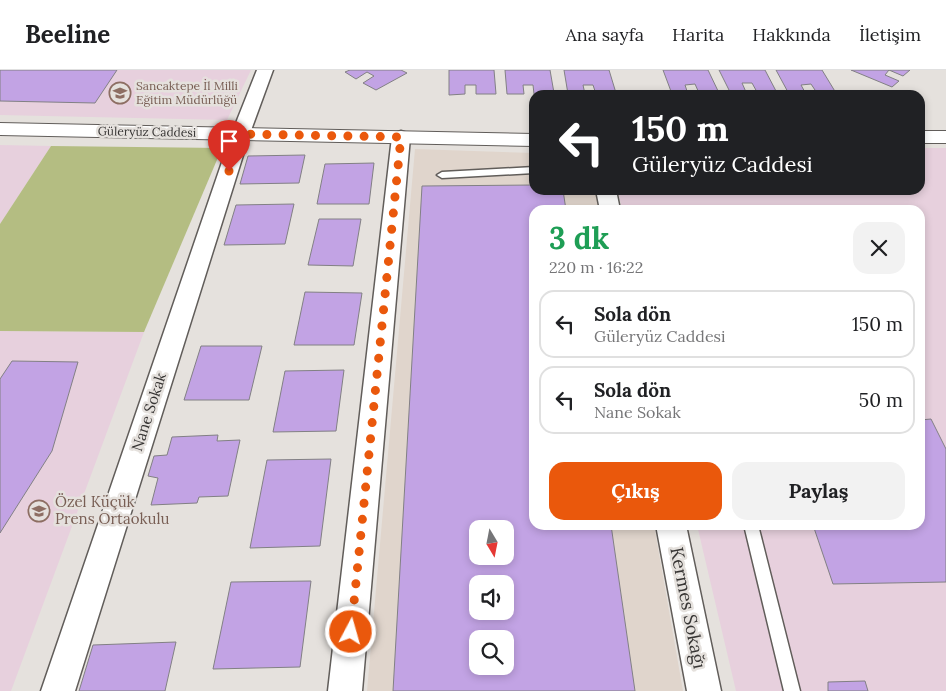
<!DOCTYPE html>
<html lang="tr">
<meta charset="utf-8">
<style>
:root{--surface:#fff;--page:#f2f2f2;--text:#202124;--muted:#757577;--line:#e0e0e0;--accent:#ea580c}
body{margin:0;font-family:Lora,serif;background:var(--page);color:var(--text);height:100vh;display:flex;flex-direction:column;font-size:19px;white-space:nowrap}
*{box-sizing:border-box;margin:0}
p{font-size:16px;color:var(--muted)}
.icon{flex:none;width:28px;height:28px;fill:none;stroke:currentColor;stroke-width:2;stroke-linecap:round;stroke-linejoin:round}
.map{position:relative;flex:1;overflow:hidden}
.details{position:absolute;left:529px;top:135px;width:396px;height:325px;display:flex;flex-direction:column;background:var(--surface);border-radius:15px;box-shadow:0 2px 8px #0003}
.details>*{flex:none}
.guide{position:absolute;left:529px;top:20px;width:396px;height:105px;border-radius:15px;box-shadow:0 2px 8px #0003;background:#202124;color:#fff;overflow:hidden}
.needle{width:32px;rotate:170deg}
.controls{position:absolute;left:469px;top:450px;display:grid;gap:10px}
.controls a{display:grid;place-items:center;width:45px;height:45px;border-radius:10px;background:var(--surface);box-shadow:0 2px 8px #0003;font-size:25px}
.pin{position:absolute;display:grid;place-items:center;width:42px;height:42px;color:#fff;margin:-51px -21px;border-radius:50% 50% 50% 0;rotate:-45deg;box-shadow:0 0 5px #0007}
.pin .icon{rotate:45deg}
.me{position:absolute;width:55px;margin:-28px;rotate:6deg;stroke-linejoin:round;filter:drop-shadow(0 0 4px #0008)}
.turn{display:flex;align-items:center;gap:18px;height:105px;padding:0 20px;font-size:22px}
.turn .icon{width:65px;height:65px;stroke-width:2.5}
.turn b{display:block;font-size:35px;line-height:42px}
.round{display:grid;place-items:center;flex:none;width:52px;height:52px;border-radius:15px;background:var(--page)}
.headline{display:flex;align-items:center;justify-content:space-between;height:85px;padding:0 20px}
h1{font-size:30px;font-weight:700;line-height:38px;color:#1e9e55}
.cta{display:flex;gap:10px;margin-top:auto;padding:10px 20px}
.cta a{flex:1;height:58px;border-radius:15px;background:var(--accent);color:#fff;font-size:20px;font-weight:700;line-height:58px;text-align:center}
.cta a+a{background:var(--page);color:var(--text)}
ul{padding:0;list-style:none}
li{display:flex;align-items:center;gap:15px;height:68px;margin:0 10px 8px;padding:0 10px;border:2px solid var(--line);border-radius:15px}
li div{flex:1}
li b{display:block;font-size:19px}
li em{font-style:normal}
header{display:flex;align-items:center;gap:30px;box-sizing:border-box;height:70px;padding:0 25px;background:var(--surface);border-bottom:1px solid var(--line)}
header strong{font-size:24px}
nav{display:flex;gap:28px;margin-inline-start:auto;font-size:18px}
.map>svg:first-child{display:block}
</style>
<header>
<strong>Beeline</strong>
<nav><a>Ana sayfa</a><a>Harita</a><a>Hakkında</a><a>İletişim</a></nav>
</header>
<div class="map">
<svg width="946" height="621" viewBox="0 0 946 621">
<rect width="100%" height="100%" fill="#e5e1dd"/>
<path fill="#e0d5cc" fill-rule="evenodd" d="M415,79l119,4v37h62l4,20h-66v315h120l29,166h-316zM478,459h27v27h-27zM478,514h27v27h-27zM478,569h27v27h-27z"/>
<path fill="#e7d0dd" d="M0,0h251l-24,50 -227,-5z
M0,75l51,1 -51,78z
M920,78h26v543h-210l-39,-166h223v-315h-298l-4,-20h302z
M0,261l144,1 -133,359h-11z"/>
<path fill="#b4bd82" d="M51,76l171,2 -78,184 -144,-1v-107z"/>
<path fill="#c2a3e4" stroke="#828084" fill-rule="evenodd" d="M0,0h117l-22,33 -95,-2z
M350,0h51l6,3 -31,17 -13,-7 11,-7 -7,-4 -11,7 -11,-7z
M449,0h45l2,24h-20v-9h-11v9l-16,1z
M505,0h45l4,23 -20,1 -1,-9h-10l1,9h-17z
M564,0h45l7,23 -20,1 -3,-9h-10l2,9h-17z
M663,0h45l11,23h-20l-4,-9 -10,1 3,9h-16z
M719,0h46l11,21 -19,1 -5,-9h-10l4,9h-16z
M776,0h46l14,23h-19l-6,-9 -10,1 5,9h-17z
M851,0h59l-7,6 -14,-6 -4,5 14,6 -7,6z
M305,85l-6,28 -59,1 8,-28z
M374,93l-5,41h-52l8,-40z
M534,115v5h29l3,20h-32v315h77l24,166h-242l29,-505zM478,459h27v27h-27zM478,514h27v27h-27zM478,569h27v27h-27z
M294,134l-9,40 -61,1 12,-40z
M319,149h42l-8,47 -45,-1z
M305,222l57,1 -8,52h-60z
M201,276h61l-13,54h-65z
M12,291l66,1 -26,89 -52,82v-154z
M344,300l-8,61 -63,1 12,-61z
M931,349l15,30v133l-113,2 -20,-59h107v-105z
M218,365l-1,6 23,-1 -12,56 -29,1 -2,6 -46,2 7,-27 -10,-2 6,-20 13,-1 5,-18z
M331,389l-11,87 -70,2 17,-88z
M311,511l-11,86 -87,2 18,-87z
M176,572l-11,49h-86l14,-46z
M865,611l3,10h-40v-9z"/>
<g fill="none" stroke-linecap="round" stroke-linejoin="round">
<g stroke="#615d5a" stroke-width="3">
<path id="service" d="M534,97v6l-92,5 -5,-3 5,-3z
M744,455h14l42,166h-16z"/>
</g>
<g stroke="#615d5a" stroke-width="3">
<path id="minor" d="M257,0h16l-23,63 -175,558h-34l191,-558z
M401,61l6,2 3,4 -48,554h-34l64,-554 3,-4z
M596,120h20l4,20h-20z
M656,455h30l35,166h-34z"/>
</g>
<g stroke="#615d5a" stroke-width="2">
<path id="tertiary" d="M0,53l534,11v12l-534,-11z
M920,61h26v12h-26z"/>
</g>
<use href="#service" fill="#fff" fill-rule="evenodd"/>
<use href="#minor" fill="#fff" fill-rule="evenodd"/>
<use href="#tertiary" fill="#fff" fill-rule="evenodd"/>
</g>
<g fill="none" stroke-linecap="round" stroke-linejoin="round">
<path stroke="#ea580c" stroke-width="9" stroke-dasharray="0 16.2" d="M229,101l12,-37 160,3 -50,495"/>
</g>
<defs>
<g id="school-ring" transform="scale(1.125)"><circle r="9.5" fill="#e5e1dd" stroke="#8d6e63" stroke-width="1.5"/><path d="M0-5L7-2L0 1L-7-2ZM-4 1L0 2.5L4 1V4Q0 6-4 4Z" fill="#8d6e63"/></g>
</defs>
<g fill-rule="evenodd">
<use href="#school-ring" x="120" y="23"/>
<use href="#school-ring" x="39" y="441"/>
</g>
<g text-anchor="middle" stroke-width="5" stroke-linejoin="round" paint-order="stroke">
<g font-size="12" fill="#785e54" stroke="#e5e1dd" text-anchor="start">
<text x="136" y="20">Sancaktepe İl Milli<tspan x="136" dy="14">Eğitim Müdürlüğü</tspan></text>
</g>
<g font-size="12" fill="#373534" stroke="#e5e1dd">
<text transform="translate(147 62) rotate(1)" y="4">Güleryüz Caddesi</text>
</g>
<g font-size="15" fill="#373534" stroke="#e5e1dd">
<text transform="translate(149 342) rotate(-72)" y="5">Nane Sokak</text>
</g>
<g font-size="15" fill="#785e54" stroke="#e5e1dd" text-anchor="start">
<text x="55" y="437">Özel Küçük<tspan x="55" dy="17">Prens Ortaokulu</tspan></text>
</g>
<g font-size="18" fill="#373534" stroke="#e5e1dd">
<text transform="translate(688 538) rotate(79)" y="6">Kermes Sokağı</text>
</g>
</g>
</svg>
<div class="controls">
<a><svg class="needle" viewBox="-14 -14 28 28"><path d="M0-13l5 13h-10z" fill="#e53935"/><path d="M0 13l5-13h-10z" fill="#757577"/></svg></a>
<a><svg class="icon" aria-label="sound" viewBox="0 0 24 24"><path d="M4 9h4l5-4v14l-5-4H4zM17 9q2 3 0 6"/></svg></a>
<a><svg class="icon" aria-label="search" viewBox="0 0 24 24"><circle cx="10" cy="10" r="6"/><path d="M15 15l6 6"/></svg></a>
</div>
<div class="pin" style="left:229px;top:101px;background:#d93025"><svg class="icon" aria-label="arrive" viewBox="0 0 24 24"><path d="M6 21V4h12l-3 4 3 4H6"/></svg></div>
<svg class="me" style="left:351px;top:562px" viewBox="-20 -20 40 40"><circle r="17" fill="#ea580c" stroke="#fff" stroke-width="3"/><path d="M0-11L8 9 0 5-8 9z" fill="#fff"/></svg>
<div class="guide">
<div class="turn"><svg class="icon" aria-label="left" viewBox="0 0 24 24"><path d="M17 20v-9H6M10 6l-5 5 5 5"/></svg><div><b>150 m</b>Güleryüz Caddesi</div></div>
</div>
<section class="details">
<div class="headline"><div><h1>3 dk</h1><p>220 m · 16:22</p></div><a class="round"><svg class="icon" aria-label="close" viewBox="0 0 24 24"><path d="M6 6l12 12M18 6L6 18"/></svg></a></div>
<ul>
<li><svg class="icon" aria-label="left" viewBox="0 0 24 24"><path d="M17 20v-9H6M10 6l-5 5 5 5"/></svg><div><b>Sola dön</b><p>Güleryüz Caddesi</p></div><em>150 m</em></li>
<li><svg class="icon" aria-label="left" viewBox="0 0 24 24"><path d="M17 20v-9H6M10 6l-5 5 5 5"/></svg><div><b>Sola dön</b><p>Nane Sokak</p></div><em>50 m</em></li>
</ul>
<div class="cta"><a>Çıkış</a><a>Paylaş</a></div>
</section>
</div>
